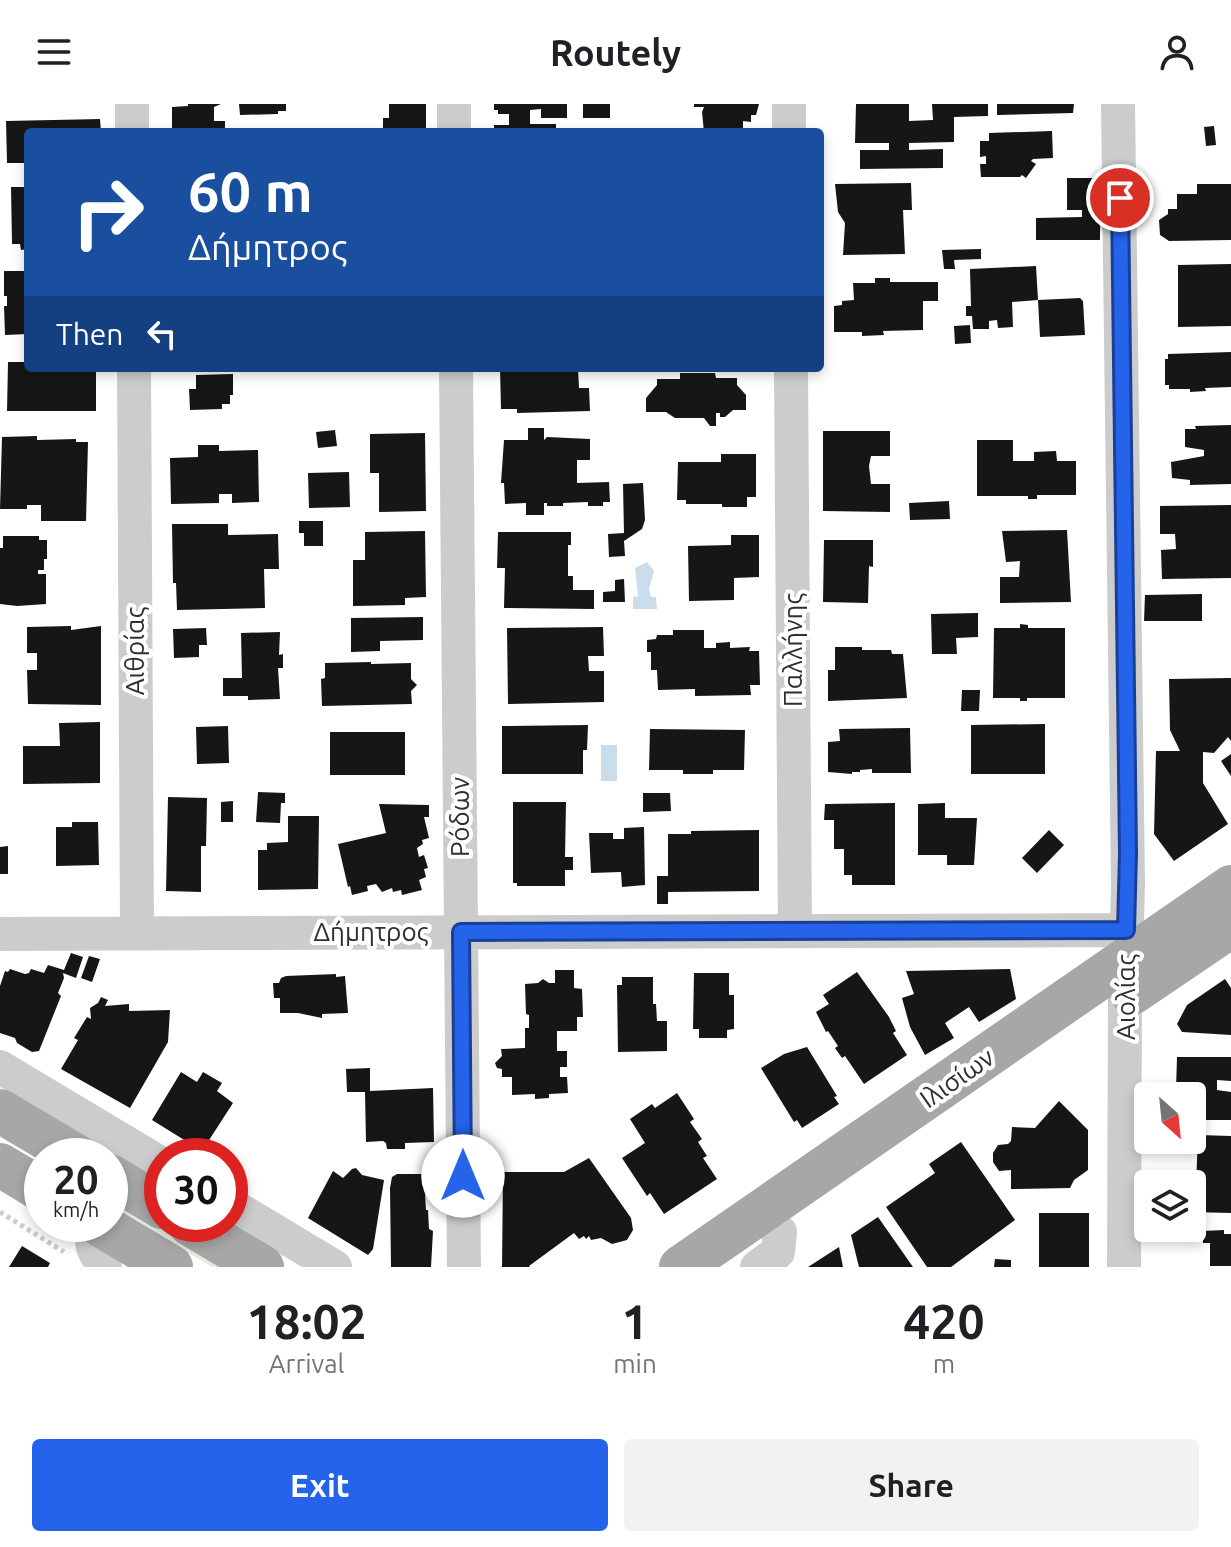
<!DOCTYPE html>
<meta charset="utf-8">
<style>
:root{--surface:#fff;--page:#f2f2f2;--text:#202124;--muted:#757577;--accent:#2563eb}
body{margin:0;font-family:Ubuntu,sans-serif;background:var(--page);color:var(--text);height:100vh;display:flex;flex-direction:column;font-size:30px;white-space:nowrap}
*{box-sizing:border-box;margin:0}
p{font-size:26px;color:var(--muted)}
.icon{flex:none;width:44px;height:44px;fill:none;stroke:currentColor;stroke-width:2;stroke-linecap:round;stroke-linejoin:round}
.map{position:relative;height:1163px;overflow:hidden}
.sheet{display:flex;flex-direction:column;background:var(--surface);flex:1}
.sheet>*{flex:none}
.top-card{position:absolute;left:24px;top:24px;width:800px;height:244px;border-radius:8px;box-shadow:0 4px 12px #0003;background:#1a4fa0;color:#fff;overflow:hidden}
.needle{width:52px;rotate:153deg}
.tools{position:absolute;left:1134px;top:978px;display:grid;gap:16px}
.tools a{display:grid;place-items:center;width:72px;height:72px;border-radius:8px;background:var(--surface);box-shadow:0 4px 12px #0003;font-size:40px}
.speed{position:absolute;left:24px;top:1034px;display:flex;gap:16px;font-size:40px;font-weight:700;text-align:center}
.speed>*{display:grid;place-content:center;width:104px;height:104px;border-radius:50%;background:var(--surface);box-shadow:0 4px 12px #0003;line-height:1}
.speed small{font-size:20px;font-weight:400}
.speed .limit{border:12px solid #d22;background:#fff;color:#111}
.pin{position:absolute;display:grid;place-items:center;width:68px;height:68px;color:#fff;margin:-34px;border:4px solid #fff;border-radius:50%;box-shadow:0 2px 8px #0007}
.me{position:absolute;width:88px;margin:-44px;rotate:0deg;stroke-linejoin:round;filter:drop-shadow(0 0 6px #0008)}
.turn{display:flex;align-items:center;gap:28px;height:168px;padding:0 32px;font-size:36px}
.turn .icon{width:104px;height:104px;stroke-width:2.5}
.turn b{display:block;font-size:56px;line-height:68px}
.then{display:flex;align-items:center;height:76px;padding:0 32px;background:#0003;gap:16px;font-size:30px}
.eta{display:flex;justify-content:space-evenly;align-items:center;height:136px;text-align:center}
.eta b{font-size:48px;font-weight:700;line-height:56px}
.primary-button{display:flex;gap:16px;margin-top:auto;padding:16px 32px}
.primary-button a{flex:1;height:92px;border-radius:8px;background:var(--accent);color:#fff;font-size:32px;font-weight:700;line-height:92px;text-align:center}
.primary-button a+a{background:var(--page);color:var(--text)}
header{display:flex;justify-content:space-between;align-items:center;height:104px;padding:0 32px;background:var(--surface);font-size:36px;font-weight:700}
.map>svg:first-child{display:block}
</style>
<header><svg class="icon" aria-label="menu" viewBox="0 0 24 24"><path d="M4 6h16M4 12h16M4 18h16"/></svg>Routely<svg class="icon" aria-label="person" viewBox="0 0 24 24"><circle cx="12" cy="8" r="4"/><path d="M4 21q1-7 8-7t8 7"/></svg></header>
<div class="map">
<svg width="1231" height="1163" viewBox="0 0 1231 1163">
<rect width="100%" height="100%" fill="#fff"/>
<path fill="#e5ecde" d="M110,1089l125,74h-23l-102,-60z"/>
<path fill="#cbddea" d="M647,458l7,9 -5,18 2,8h5l1,12h-24v-12l5,-1 -3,-28z
M601,641h16v36h-16z"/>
<path fill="#161616" d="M188,0h33l-7,3v14h11v11h-53v-25l16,-1z
M239,0h47v7h-8v3l-38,1z
M389,0h37v28h-43v-14h6z
M494,0h73v14h-26v-9l-11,1v14h26v8h-62v-7h15v-11h-11v-4h-4z
M583,0h27v14h-27z
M694,0h65l-3,11h-5v7l-8,-1v11h-39l-2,-20 2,-5h-10z
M856,0h53v17l24,-1 -1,-16h56v12l-34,1v25l-45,1v7l34,-1v19l-83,1v-19h29v-7h-34z
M997,0h77l-1,9 -76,2z
M100,15l1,13h-73v31h-21l-1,-42z
M1214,22l2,19 -10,1 -2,-19z
M1052,27l1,27 -20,1 -2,2 5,3 -10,14 -4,-3 -2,2h-39l-1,-13h6v-8l-6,1v-16h9v-8z
M1067,74h33v62h-64v-22l46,-1v-7h-15z
M911,79l1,27h-9l2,44 -62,1 2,-32 -7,-11 -3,-28z
M1197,80h34v56l-62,1 -9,-6 -1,-15 9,-6v-5h9v-15h20z
M11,83h17v62l-7,1 -1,-6h-8z
M981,145v10l-27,1 1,9h-11l-2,-19z
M1231,160v62l-53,1v-62z
M1036,162l2,34 -26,2 1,25 -15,1 -1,-8 -8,1v8h-16l-1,-13h-6v-10h5l-1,-37z
M4,167h24v63l-23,1 -1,-29h3v-10h-3z
M875,174h15v4h48v19h-15v29l-40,1 1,4 -22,1v-4h-28v-26l8,-1v-4l12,-1 -1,-17h22z
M1080,194l3,3 2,34 -45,2 -2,-37z
M970,221l1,18 -16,1 -1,-18z
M1231,248v35l-26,1 1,3 -16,1v-3h-21v-4h-4v-26h3v-5z
M8,258h20v6h68v43h-89z
M500,264l78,1 1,19h10l1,23 -73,2v-4h-16z
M680,269h35l1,5h21v7l9,10v15h-13l-8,7h-5v-4h-4v13h-6l-6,-8h-29l-9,-6h-20v-14l11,-13v-6h23z
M233,270v21h-3v9h-8v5l-32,1 -1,-21h7v-14z
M1231,321v59l-41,1v-5l-18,-2 -1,-16 33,-6v-6l-19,-3v-18h11l-1,-3z
M528,324h16v12l3,-3 43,2v21h-13v23l32,-1 1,20h-7v4h-15v-4l-25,1v3h-16v-3h-3v12h-18v-12l-21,1 -1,-21h-3l3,-43h24z
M335,326l2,16 -19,2 -2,-16z
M823,327h67v25h-19l-2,10 2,18h19v28l-67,-1z
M425,329l1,78 -47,1v-39h-9v-39z
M37,332v4l39,-1v3h12l-2,79h-45v-16h-14v4h-27l2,-72z
M977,336h36v21h21v-9l22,-1 1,10h19v34h-39v4h-9v-3h-51z
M198,341h21v6l39,-1 1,52 -27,1v-9h-13v9l-48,1 -1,-46 28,-1z
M721,350h35v43h-9v10h-25v-3h-36v-4h-9l1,-38h43z
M349,368l1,35 -41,1 -1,-35z
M643,379l2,37 -3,9 -18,12 1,15 -16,1 -1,-23 16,-1 -1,-49z
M949,397l1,18 -40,1 -1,-17z
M1231,401v73l-69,1 -1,-29 15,-1 -1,-15h-15v-28z
M299,417h24v25h-19v-13h-5z
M172,420h56v11l50,-1 1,35h-15l1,39 -88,2 -1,-27h-3z
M1067,426l4,72 -71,1v-26h19l1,-16 -14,1 -4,-31z
M425,427l1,66 -21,1v7l-52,1v-46h12v-28z
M498,428h73v13h-3v31h5v14h21v19l-90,-1 1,-40h-8z
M731,431h28v42l-25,1v22l-45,1 -1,-55 43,-1z
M3,432h36v4h8v19h-3v11h-6v4h8v30l-29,2 -17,-2v-56h3z
M824,436h49v27l-4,-1 -1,37 -45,-1z
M624,475l1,23h-22v-10l12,-1v-11z
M1202,490v27h-58l1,-26z
M978,509v24l-22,1 1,16h-25l-1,-40z
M423,513v23l-43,1v10l-29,1v-34z
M1020,520l8,1v3h37v70h-38v3h-7v-3h-27l1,-70h26z
M71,522v4l30,-4v79l-73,-1 -1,-34h10v-17h-10v-26z
M603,523l1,29h-16l1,15h15v31l-96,2 -1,-76z
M206,524l1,17h-8v12l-25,1 -1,-29z
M673,526h31v18h12v-5l14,-1v6l20,-1 -1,4h10l1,34h-10l1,10 -56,1v-7l-37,1 -1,-20h-6v-18h-4v-12l9,-1 1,-4h16z
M280,528l-1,23 4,-1v14h-5l2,31 -32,1v-4h-25v-18h19l-1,-45z
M835,543h27v3h29l1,4h11l4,44 -79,3v-31h7z
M371,558v2l40,-1v16l6,6 -6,6 1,13 -90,2 -1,-27 4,-1v-15z
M1231,574v63l-3,-4 -14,16 -11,-1v31l25,41 -54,37 -20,-27 2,-83h24l-10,-21 -1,-51z
M962,586h18l-1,21h-18z
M100,618v61l-77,1v-38h37l-1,-23z
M1045,620v50h-74v-49z
M588,621l-1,25h-4v24h-81v-48z
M228,622l1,37 -32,1 -1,-37z
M910,624l1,45h-39v-4l-12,1v2h-8v2l-24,-2v-30l12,-1 -1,-12z
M650,625l95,1 -1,40h-31v4h-30v-4h-34z
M330,628h75v43h-75z
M1231,650v22l-10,-15z
M258,688l27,1v10h-4l-1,20 -24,-1z
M643,689h27l1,18 -28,1z
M168,693l39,1 -1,48h-5v46l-35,-1z
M233,697v21h-12v-20z
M513,698h53l-1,55h8v13h-8v16h-48v-3h-4z
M895,699v82h-43v-10h-8v-26h-10v-29h-10l1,-16z
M945,699v15h32l-3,47h-27v-10h-29v-51z
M379,700l50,1v12h-5l5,21 -7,2 1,4 -6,4 2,9 5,-2 4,13 -4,1 2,8 -7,3 3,10 -20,5 -1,-5 -8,2 -1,-4 -10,4 -6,-8 -9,2 1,5 -16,4 -2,-9 -2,1 -10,-43 48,-11z
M288,712h31l-1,73 -60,1v-40h9v-7l21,-1z
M72,718h26l1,43 -43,1v-39h16z
M644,723l1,58 -23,2 -1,-15 -30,1 -2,-40h24v6h11v-11z
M759,726v61l-91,1v12h-11v-28h11v-42h23v-3z
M1049,726l15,15 -27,28 -15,-15z
M8,742v28h-8v-27z
M71,849l12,4 -7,21 -13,-5 1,5 -6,15 3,3 -22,55 -7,1 -15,-9 -2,-5 -15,-5v-47l5,-15 3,1 2,-3 15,5 4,-1 2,-4 13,4 4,-8 16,5z
M89,852l11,3 -8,23 -11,-4z
M1010,865l6,30 -37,23 -10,-15 -24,16 9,15 -29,17 -15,-28 -8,-29 12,-4 -8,-23z
M555,866h19v18l8,1 1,28h-6v14h-20v20h10v16h-7v10h7l1,16 -19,1v4l-14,1v-5l-23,1v-18h-10v-8l-5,-1 -2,-5 7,-7 -1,-7 24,-1v-20h4v-13l-3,-1 -1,-30 13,-1 5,-4 6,4h6z
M857,868l32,45 7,14 -3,2 14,22 -43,29 -19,-28 -3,2 -7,-10 3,-2 -10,-15 -2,1 -10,-20 13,-8 -6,-9z
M694,869h35v22h5v34l-7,1v8h-28v-9h-6z
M336,870v3l9,-1 3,37 -26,1v4l-24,-5h-18v-15h-6l-1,-15h6l2,-5 5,-2z
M622,873h31v27h3l1,17h10v30l-49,1 -1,-67h5z
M1225,875l6,9v47l-49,-3 -5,-8 10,-19z
M101,893l7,3 -3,6 24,-2v7l41,-1 -2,32 -38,66 -69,-39 17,-29 -4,-2 13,-21 4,2 -1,-11 8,-5z
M807,943l30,49 -3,1 5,7 -37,24 -5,-8 -3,2 -33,-54 23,-14z
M1177,953h54v24l-14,-1v10l14,2v28h-39v-24h-28v-7l12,1z
M370,964v23l63,-3 1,54 -29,1v6h-18l-1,-6 -3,-2 -17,1 -1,-50h-18l-1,-23z
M181,968l16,10 6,-10 19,11 -5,8 16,12 -31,48 -50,-31z
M677,989l17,26 -4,3 12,17 -4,3 9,14 -4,2 14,21 -53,35 -14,-21 -3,3 -25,-38 23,-15 -15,-24 22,-15 3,4z
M1059,997l29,29v40l-14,10 -4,8 -59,1v-19l-12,1 -6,-9v-9l5,-8 10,-1 3,-3 1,-14 23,1z
M1198,1031l33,1v77l-39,-1v-25l4,-1z
M961,1038l54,78 -64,47h-24l-41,-60 49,-34 -6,-9z
M589,1054l42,60 2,12 -6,10 -15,4 -11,-6 -10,2 -2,-4 -3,3 -2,-3 -5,3 -5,-6 -45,33 1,1h-28l1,-95h61z
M356,1064l6,7 22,5 -11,69 -5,6 -60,-37 25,-47 10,7 9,-9z
M397,1070h25l2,3 2,33h2l1,19 4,2 -2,36h-40l-1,-79 2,-11z
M1039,1109h50v54h-50z
M878,1113l35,50h-54l-8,-32z
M1224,1126v4h7v32h-21v-23h-7v-12z
M22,1142l28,17 -2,4h-39z
M839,1143l4,20h-35z
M995,1155l16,1v7h-17z"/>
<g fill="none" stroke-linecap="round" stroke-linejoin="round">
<path stroke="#ccc" stroke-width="5" stroke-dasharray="4 4" stroke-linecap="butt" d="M0,1108l64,40"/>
<path stroke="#ccc" stroke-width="34" d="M132,0v28
M454,0v28
M789,0v28
M1118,0l10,780 -3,114 -1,269
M134,264l3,565
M456,264l8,899
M791,264l4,563
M0,830l1126,-4
M0,963l162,97
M230,1100l105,63
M95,1120c-6,20 -3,27 10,43
M757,1163l21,-15 2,-20"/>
<path stroke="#a7a7a7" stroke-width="44" d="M1132,889l99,-67
M0,1007l76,45
M0,1061l42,25
M110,1072l52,31
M99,1120l72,43
M190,1120l72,43
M681,1163l550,-380"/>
</g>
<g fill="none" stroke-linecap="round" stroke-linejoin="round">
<g stroke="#184099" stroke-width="20">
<path id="route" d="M463,1072l-2,-244 665,-2 2,-77 -8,-655"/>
</g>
<use href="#route" stroke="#2563eb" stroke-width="14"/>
</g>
<g text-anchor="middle" stroke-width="8" stroke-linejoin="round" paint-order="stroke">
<g font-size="26" fill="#2f2f2f" stroke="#fff">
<text transform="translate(793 546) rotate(-90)" y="9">Παλλήνης</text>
<text transform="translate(135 547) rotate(-90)" y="9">Αιθρίας</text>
<text transform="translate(460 713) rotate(-90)" y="9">Ρόδων</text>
<text x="371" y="837">Δήμητρος</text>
<text transform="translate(1126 893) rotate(-90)" y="9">Αιολίας</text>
<text transform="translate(957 974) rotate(-35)" y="9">Ιλισίων</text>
</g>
</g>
</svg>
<div class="tools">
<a><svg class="needle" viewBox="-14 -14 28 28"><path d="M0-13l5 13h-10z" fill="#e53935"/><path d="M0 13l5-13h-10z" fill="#757577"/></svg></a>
<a><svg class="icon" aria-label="layers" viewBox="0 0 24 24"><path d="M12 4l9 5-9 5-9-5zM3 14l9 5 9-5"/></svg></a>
</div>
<div class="speed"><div>20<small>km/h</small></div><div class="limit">30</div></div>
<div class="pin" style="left:1120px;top:94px;background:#d93025"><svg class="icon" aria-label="arrive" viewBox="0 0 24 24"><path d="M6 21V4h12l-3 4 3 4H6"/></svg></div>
<svg class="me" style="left:463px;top:1072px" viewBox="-20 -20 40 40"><circle r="19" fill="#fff"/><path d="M0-13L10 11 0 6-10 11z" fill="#2563eb"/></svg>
<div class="top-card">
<div class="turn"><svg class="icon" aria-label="right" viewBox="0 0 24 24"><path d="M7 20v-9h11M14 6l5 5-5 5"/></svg><div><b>60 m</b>Δήμητρος</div></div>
<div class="then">Then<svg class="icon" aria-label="left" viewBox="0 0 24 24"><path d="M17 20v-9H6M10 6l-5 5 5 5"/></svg></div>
</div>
</div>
<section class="sheet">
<div class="eta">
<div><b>18:02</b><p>Arrival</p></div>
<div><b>1</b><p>min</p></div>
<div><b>420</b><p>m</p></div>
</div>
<div class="primary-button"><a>Exit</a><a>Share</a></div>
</section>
